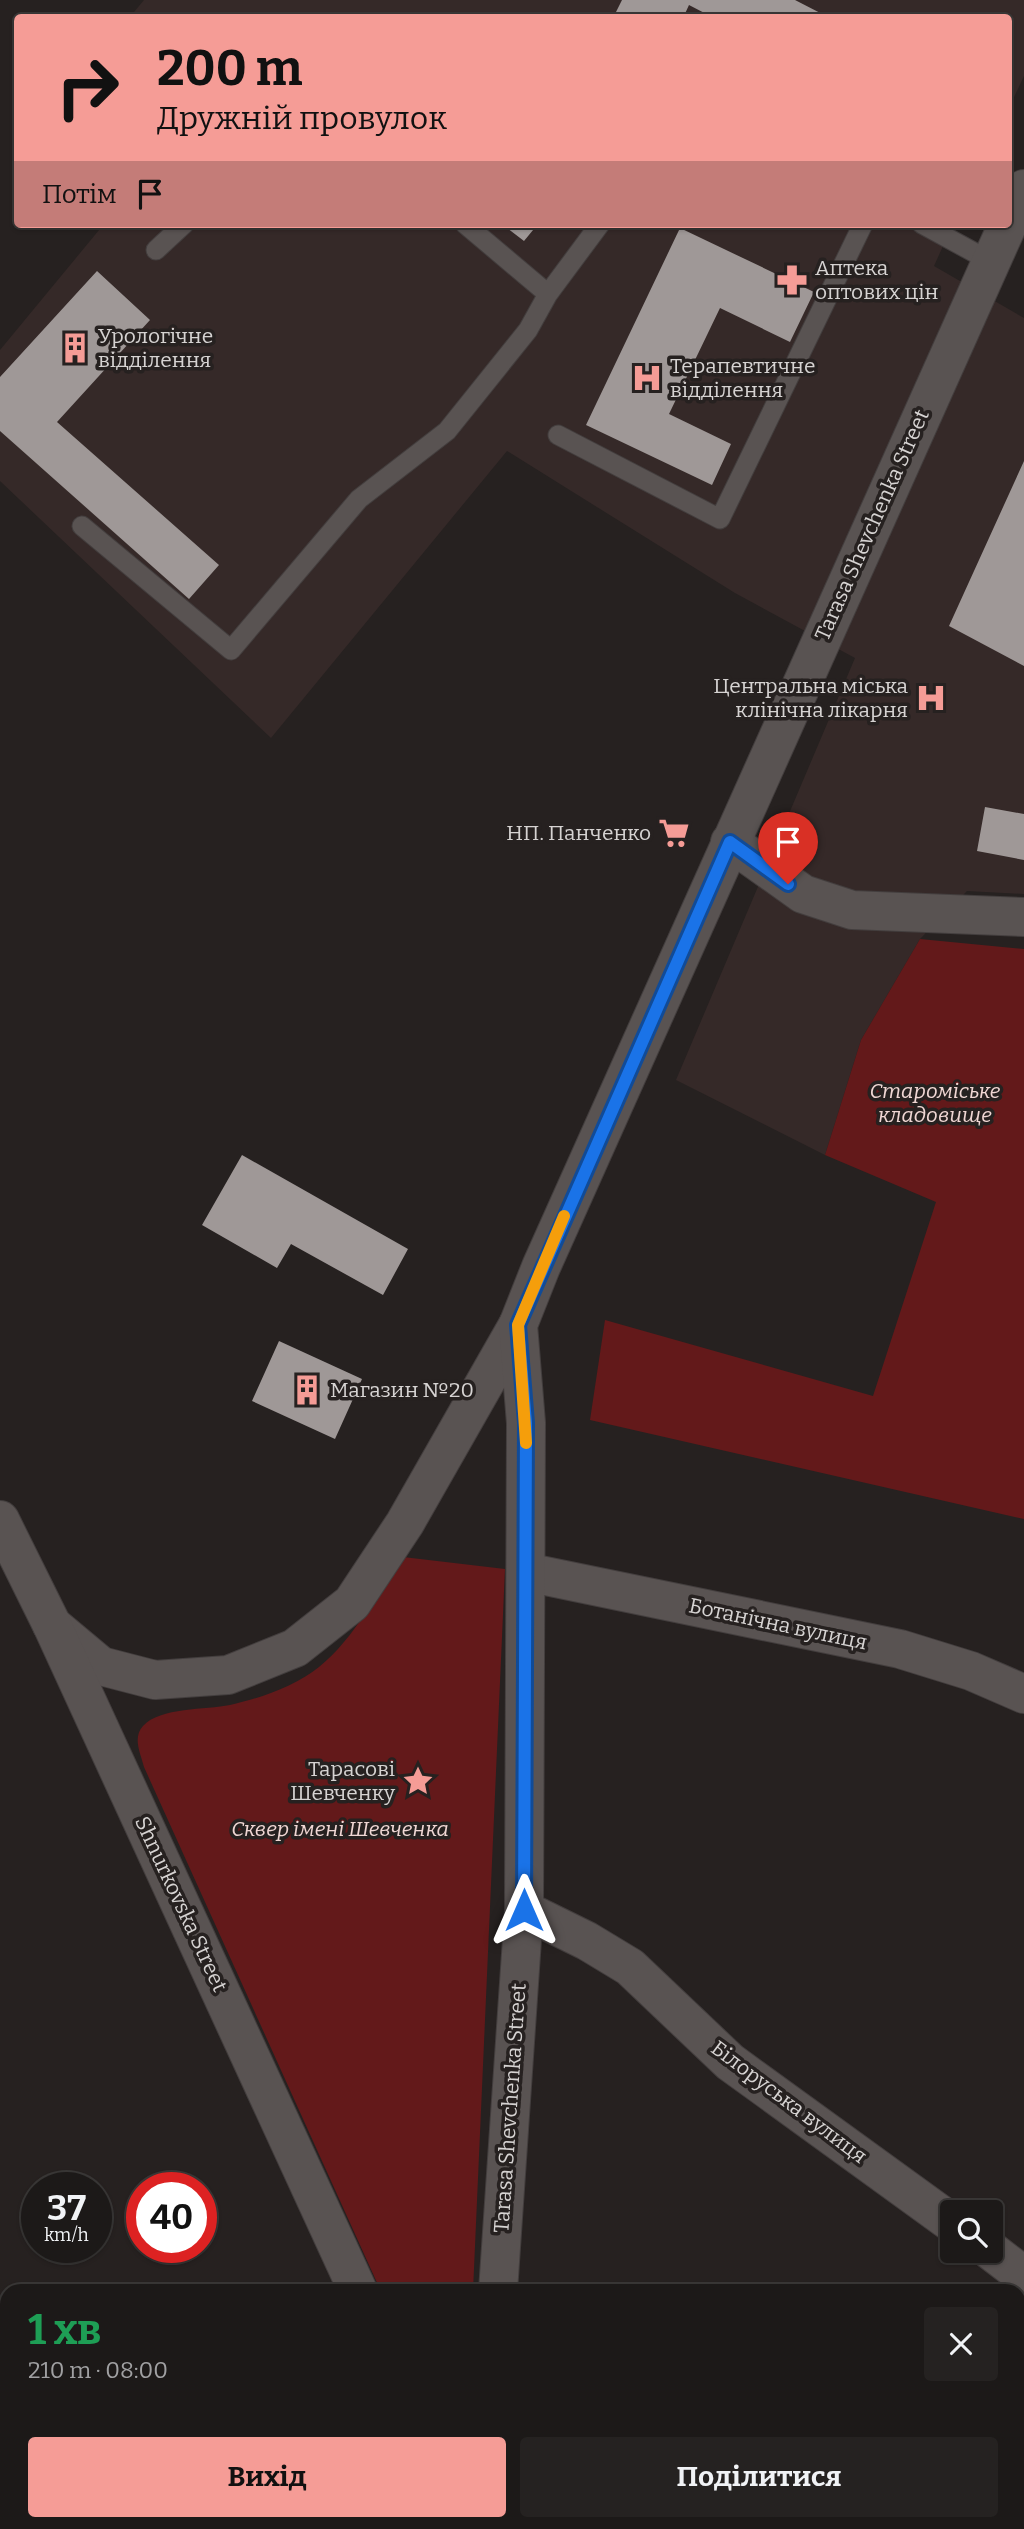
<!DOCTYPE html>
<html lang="uk">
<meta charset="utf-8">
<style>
:root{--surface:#1c1918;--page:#252221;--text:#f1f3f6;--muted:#a0a0a2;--line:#3a3837;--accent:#f59c96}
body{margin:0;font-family:Bitter,serif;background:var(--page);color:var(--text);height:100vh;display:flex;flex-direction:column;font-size:26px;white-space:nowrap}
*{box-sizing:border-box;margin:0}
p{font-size:23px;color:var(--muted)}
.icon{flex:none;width:38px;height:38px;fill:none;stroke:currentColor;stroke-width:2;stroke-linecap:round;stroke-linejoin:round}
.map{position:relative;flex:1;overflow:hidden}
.sheet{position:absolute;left:0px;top:2284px;width:1026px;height:247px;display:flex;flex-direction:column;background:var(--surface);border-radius:21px 21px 0 0;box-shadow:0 2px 5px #0004,0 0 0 2px var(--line)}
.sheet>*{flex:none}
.hud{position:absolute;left:14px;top:14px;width:998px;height:214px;border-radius:7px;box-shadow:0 2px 5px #0004,0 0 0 2px var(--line);background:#f59c96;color:#111;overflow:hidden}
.controls{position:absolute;left:940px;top:2200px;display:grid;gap:14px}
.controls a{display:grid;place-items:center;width:63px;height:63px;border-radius:7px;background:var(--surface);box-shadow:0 2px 5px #0004,0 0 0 2px var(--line);font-size:35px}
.speed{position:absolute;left:21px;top:2172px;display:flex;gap:14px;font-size:35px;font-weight:700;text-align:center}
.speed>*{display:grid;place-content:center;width:91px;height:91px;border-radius:50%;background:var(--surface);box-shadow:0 2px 5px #0004,0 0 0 2px var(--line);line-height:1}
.speed small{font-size:18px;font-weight:400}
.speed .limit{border:10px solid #d22;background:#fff;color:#111}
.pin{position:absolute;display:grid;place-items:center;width:60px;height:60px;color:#fff;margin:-72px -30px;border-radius:50% 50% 50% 0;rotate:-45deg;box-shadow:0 0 7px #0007}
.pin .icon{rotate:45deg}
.me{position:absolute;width:77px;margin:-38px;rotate:0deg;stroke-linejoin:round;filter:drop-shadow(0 0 5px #0008)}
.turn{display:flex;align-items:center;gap:24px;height:147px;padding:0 28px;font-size:32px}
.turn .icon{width:91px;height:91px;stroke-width:2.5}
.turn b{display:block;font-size:49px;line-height:60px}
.then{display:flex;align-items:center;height:66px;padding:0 28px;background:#0003;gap:14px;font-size:26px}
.round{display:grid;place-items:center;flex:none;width:74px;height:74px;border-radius:7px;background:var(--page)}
.overview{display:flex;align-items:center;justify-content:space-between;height:119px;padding:0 28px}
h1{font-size:42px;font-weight:700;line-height:52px;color:#1e9e55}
.button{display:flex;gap:14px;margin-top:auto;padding:14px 28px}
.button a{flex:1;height:80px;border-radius:7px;background:var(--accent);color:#111;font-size:28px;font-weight:700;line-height:80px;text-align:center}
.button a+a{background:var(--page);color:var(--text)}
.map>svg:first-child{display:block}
</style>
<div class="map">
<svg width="1024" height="2529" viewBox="0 0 1024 2529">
<rect width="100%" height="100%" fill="#262120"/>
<path fill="#352928" d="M144,0h880v76l-16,34v-92h-879z
M104,224h849l-19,42 90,52v576l-57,-3 -47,48 -59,101 -36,115 -149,-75 179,-422 -120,-65 -228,-142 -236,287 -271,-257v-131z"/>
<path fill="#63191a" d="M920,939l104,10v570l-434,-99 15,-100 268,76 63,-194 -111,-47 36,-115z
M403,1557l102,12 -32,722h-90l-4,-4 -235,-520c-3,-13 -12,-29 -1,-41 17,-19 63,-16 87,-21 28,-6 66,-19 89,-38 37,-30 56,-73 84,-110z"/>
<path fill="#9f9897" d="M622,0h173l35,18h-116l-25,-13 -6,13h-70z
M502,224h36l-14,17z
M680,228l134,64 -24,50 -70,-34 -51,106 62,30 -19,41 -126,-60z
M97,271l53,49 -93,102 162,143 -30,34 -189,-168v-54z
M1024,461v205l-75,-40z
M985,807l39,7v46l-47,-9z
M242,1155l166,94 -25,46 -92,-51 -14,24 -75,-43z
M279,1341l83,38 -27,60 -83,-38z"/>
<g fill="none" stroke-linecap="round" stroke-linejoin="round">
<g stroke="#433e3e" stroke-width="21">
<path id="lane" d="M922,224l68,37
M156,250l28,-26
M548,294l52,-70
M558,435l162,84 143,-295
M82,526l149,124 128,-151 88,-68 81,-101 20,-36 -83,-70"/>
</g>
<g stroke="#433e3e" stroke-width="40">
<path id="street" d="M730,842l73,52 49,16 172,7
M526,1572l374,77 71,22 53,23
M52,1625l49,41 54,14 73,-5 67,-27 57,-45 53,-80 113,-198
M524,1910l63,31 43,26 100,95 222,161
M990,2250l34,26
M0,2503l7,-4
M592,2524l6,5"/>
</g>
<g stroke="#433e3e" stroke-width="40">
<path id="secondary" d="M1008,223l16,-34
M0,1520l52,105 306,666
M498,2291l26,-381 2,-487 -8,-98 23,-58 467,-1043
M441,2524l1,5
M485,2529l1,-5"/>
</g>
<use href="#lane" stroke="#595352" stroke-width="19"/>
<use href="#street" stroke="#595352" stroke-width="38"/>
<use href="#secondary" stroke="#595352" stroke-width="38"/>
</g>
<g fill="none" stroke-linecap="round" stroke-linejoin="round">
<g stroke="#114b97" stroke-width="18">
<path id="route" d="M524,1910l2,-487 -8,-98 212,-483 58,42"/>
</g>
<use href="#route" stroke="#1a73e8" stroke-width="12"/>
<path stroke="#f59e0b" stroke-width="12" d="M526,1443l-8,-118 46,-109"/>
</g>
<defs>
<g id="pharmacy-bare" transform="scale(2.415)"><path d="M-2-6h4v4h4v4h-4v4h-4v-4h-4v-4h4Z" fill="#f59c96" stroke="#262120" stroke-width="2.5" paint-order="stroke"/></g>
<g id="building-bare" transform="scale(2.415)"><path d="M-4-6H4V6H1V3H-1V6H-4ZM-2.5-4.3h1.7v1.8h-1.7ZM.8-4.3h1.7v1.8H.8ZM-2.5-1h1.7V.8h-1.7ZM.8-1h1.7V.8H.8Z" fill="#f59c96" stroke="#262120" stroke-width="2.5" paint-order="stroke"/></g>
<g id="hospital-bare" transform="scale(2.415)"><path d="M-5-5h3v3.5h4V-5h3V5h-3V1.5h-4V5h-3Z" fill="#f59c96" stroke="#262120" stroke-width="2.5" paint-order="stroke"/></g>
<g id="supermarket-bare" transform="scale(2.415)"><path d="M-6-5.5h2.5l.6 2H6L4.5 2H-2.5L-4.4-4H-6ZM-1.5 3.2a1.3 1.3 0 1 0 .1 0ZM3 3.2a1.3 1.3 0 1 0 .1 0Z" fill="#f59c96" stroke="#262120" stroke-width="2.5" paint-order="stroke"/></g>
<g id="sight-bare" transform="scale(2.415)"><path d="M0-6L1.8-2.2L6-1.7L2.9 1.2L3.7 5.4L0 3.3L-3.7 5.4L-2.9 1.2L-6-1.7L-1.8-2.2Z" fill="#f59c96" stroke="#262120" stroke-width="2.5" paint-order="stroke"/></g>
</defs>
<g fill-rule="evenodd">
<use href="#pharmacy-bare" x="792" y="280"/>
<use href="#building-bare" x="75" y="348"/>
<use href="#hospital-bare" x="647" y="378"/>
<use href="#hospital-bare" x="931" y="698"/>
<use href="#supermarket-bare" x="674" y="833"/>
<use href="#building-bare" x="307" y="1390"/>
<use href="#sight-bare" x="418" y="1781"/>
</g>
<g text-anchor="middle" stroke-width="7" stroke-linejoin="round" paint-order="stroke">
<g font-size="21" fill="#d6d3d2" stroke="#262120" text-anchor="start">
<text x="815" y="275">Аптека<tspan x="815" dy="24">оптових цін</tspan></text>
<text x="98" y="343">Урологічне<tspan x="98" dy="24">відділення</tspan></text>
<text x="670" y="373">Терапевтичне<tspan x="670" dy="24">відділення</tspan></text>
<text x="908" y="693" text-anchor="end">Центральна міська<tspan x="908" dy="24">клінічна лікарня</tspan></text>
<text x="651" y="840" text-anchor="end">НП. Панченко</text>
<text x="330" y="1397">Магазин №20</text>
<text x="395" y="1776" text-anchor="end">Тарасові<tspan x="395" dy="24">Шевченку</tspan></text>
</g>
<g font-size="21" fill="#d6d3d2" stroke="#262120">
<text transform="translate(872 525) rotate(-66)" y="7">Tarasa Shevchenka Street</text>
<text transform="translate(778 1624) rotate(12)" y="7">Ботанічна вулиця</text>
<text transform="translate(181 1904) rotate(65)" y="7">Shnurkovska Street</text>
<text transform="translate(789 2102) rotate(37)" y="7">Білоруська вулиця</text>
<text transform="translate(510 2108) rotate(-86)" y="7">Tarasa Shevchenka Street</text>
</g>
<g font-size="21" font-style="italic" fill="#f0d7d4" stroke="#262120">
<text x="935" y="1098">Староміське<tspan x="935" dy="24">кладовище</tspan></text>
<text x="340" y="1836">Сквер імені Шевченка</text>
</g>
</g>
</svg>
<div class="controls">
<a><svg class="icon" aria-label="search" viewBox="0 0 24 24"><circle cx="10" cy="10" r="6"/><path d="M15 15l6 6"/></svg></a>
</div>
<div class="speed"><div>37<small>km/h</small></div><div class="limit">40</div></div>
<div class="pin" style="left:788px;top:884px;background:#d93025"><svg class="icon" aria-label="arrive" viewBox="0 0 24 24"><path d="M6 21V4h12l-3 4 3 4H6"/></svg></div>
<svg class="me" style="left:524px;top:1910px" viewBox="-20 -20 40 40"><path d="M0-17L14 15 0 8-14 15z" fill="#1a73e8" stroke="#fff" stroke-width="4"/></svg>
<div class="hud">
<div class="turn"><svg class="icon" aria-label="right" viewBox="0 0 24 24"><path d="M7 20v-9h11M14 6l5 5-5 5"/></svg><div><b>200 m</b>Дружній провулок</div></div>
<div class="then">Потім<svg class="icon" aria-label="arrive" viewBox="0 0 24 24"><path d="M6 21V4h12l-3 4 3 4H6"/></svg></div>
</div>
<section class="sheet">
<div class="overview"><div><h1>1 хв</h1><p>210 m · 08:00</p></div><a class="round"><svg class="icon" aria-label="close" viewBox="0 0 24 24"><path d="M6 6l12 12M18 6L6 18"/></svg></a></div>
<div class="button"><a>Вихід</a><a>Поділитися</a></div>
</section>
</div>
